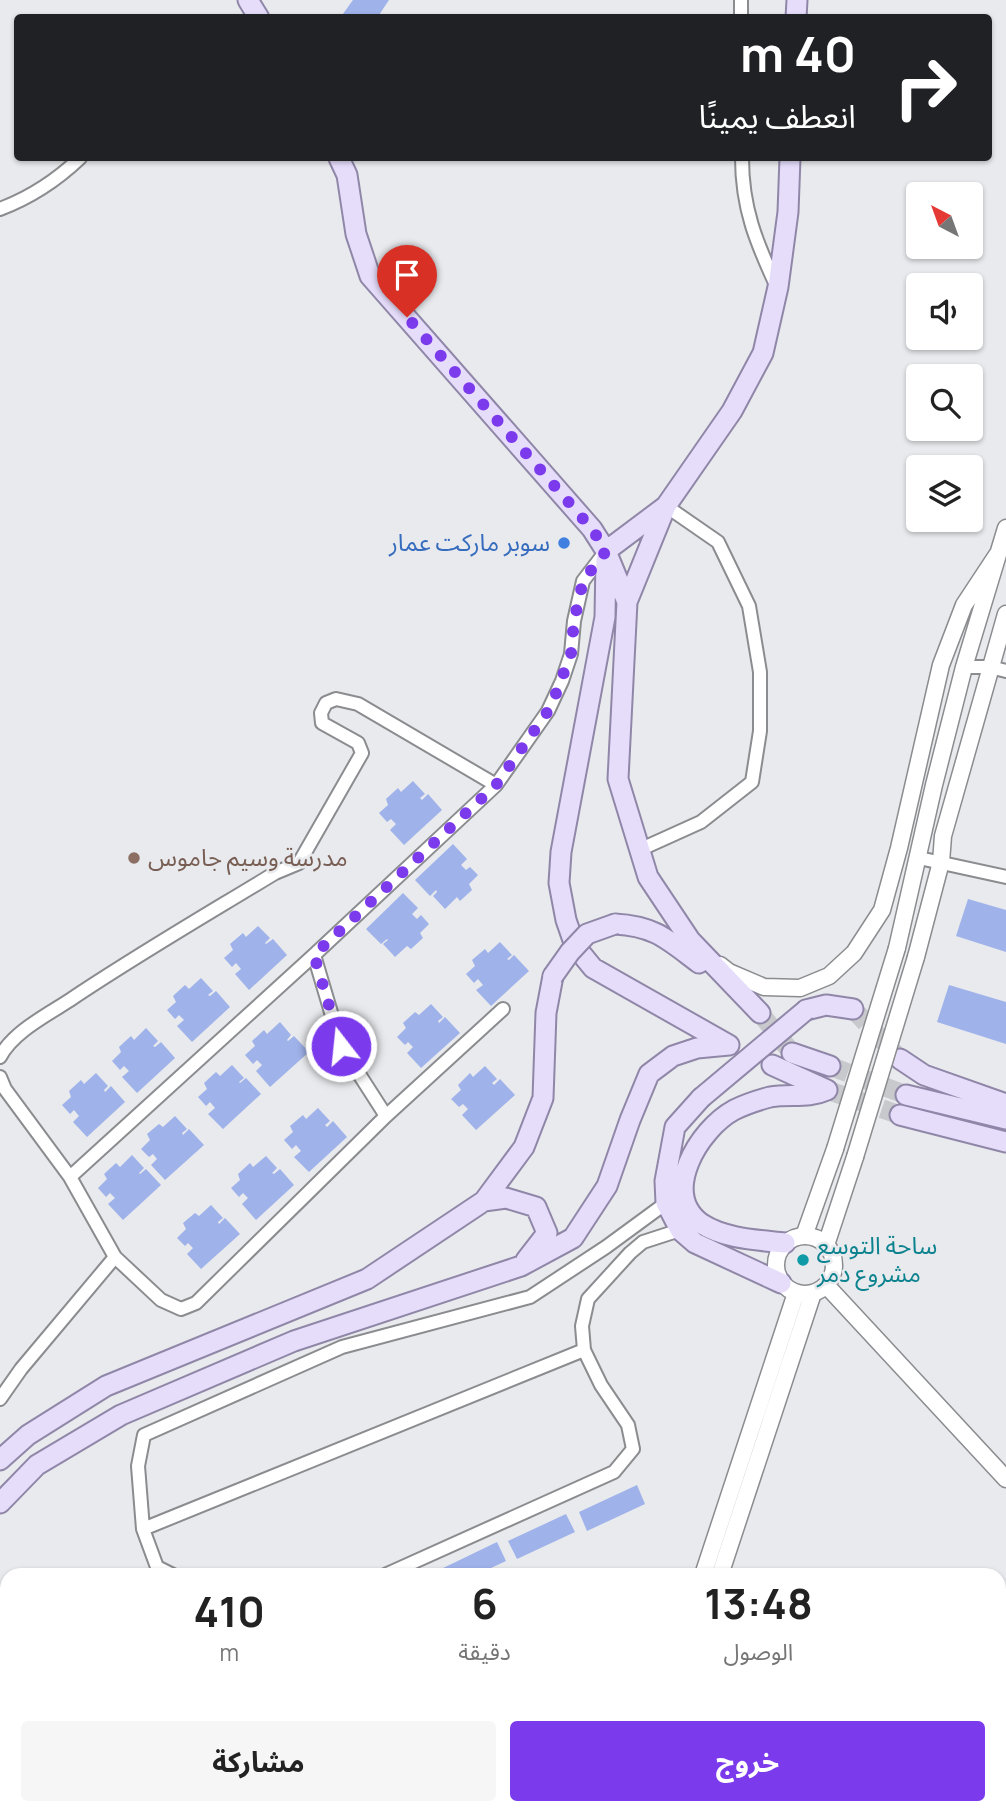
<!DOCTYPE html>
<html lang="ar">
<meta charset="utf-8">
<style>
:root{--surface:#fff;--page:#f6f6f6;--text:#222;--muted:#767676;--accent:#7c3aed}
body{margin:0;font-family:Manrope,"Noto Sans Arabic",sans-serif;background:var(--page);color:var(--text);direction:rtl;height:100vh;display:flex;flex-direction:column;font-size:26px;white-space:nowrap}
*{box-sizing:border-box;margin:0}
p{font-size:23px;color:var(--muted)}
.icon{flex:none;width:38px;height:38px;fill:none;stroke:currentColor;stroke-width:2;stroke-linecap:round;stroke-linejoin:round}
.map{position:relative;flex:1;overflow:hidden;direction:ltr}
.side{position:absolute;left:0px;top:1568px;width:1006px;height:247px;display:flex;flex-direction:column;background:var(--surface);border-radius:21px 21px 0 0;box-shadow:0 2px 5px #0004;direction:rtl}
.side>*{flex:none}
.banner{position:absolute;left:14px;top:14px;width:978px;height:147px;border-radius:7px;box-shadow:0 2px 5px #0004;direction:rtl;background:#202124;color:#fff;overflow:hidden}
.needle{width:46px;rotate:319deg}
.fabs{position:absolute;left:906px;top:182px;display:grid;gap:14px}
.fabs a{display:grid;place-items:center;width:77px;height:77px;border-radius:7px;background:var(--surface);box-shadow:0 2px 5px #0004;font-size:35px}
.pin{position:absolute;display:grid;place-items:center;width:60px;height:60px;color:#fff;margin:-72px -30px;border-radius:50% 50% 50% 0;rotate:-45deg;box-shadow:0 0 7px #0007}
.pin .icon{rotate:45deg}
.me{position:absolute;width:77px;margin:-38px;rotate:344deg;stroke-linejoin:round;filter:drop-shadow(0 0 5px #0008)}
.turn{display:flex;align-items:center;gap:24px;height:147px;padding:0 21px;font-size:32px}
.turn .icon{width:91px;height:91px;stroke-width:2.5}
.turn b{display:block;font-size:49px;line-height:60px}
.eta{display:flex;justify-content:space-evenly;align-items:center;height:119px;text-align:center}
.eta b{font-size:42px;font-weight:700;line-height:49px}
.primary-button{display:flex;gap:14px;margin-top:auto;padding:14px 21px}
.primary-button a{flex:1;height:80px;border-radius:7px;background:var(--accent);color:#fff;font-size:28px;font-weight:700;line-height:80px;text-align:center}
.primary-button a+a{background:var(--page);color:var(--text)}
.map>svg:first-child{display:block}
</style>
<div class="map">
<svg width="1006" height="1814" viewBox="0 0 1006 1814">
<rect width="100%" height="100%" fill="#e8eaed"/>
<path fill="#9fb2ea" d="M353,0h36l-12,18h-37z
M413,781l12,13 -5,4 2,2 6,-6 14,16 -38,35 -14,-15 6,-6 -5,-5 -4,3 -8,-9 9,-8 -2,-6 12,-11 3,4z
M453,844l14,15 -6,6 5,5 4,-3 8,8 -9,9 3,6 -12,11 -3,-4 -12,12 -12,-13 4,-4 -1,-2 -6,6 -15,-16z
M403,893l15,15 -6,6 5,5 4,-4 8,9 -9,9 3,5 -12,11 -4,-3 -12,11 -12,-13 5,-4 -1,-1 -6,5 -15,-15z
M968,899l38,11v42l-50,-16z
M258,926l12,12 -5,5 1,1 7,-5 14,16 -38,35 -14,-16 6,-5 -5,-6 -4,4 -8,-9 9,-8 -3,-6 13,-11 3,4z
M500,942l12,13 -5,4 2,1 5,-5 15,16 -38,35 -15,-16 7,-5 -5,-6 -4,4 -8,-9 9,-8 -3,-6 13,-11 3,4z
M201,978l12,13 -5,4 2,1 6,-5 14,16 -38,35 -15,-16 7,-6 -5,-5 -4,4 -8,-9 9,-8 -3,-6 12,-11 4,4z
M949,985l57,17v42l-69,-22z
M431,1004l12,13 -5,4 1,2 6,-6 15,16 -39,35 -14,-15 6,-6 -5,-5 -3,3 -8,-8 9,-9 -3,-5 12,-11 4,3z
M280,1022l11,13 -4,5 1,1 6,-5 15,16 -39,35 -14,-16 6,-6 -5,-5 -4,4 -8,-9 10,-9 -3,-5 12,-11 3,4z
M146,1028l12,13 -5,5 2,1 6,-5 14,16 -38,35 -15,-16 7,-6 -5,-5 -4,4 -8,-9 9,-9 -2,-5 12,-11 3,4z
M232,1065l12,13 -5,4 1,1 6,-5 15,16 -38,35 -15,-15 7,-6 -5,-6 -4,4 -8,-9 9,-8 -3,-6 12,-11 4,4z
M485,1066l12,13 -5,4 2,2 6,-6 15,16 -39,35 -14,-15 6,-6 -5,-5 -4,3 -8,-8 10,-9 -3,-5 12,-12 3,4z
M96,1073l12,13 -4,4 1,2 6,-6 14,16 -38,35 -14,-15 6,-6 -5,-6 -4,4 -8,-9 9,-8 -2,-6 12,-11 3,4z
M318,1108l12,13 -5,4 2,2 6,-6 14,16 -38,35 -15,-15 7,-6 -5,-6 -4,4 -8,-9 9,-8 -3,-6 13,-11 3,4z
M175,1116l12,13 -5,4 1,2 6,-6 15,16 -39,35 -14,-15 6,-6 -4,-5 -4,3 -8,-8 9,-9 -3,-6 12,-10 4,3z
M132,1155l12,13 -5,5 1,1 6,-5 15,16 -38,35 -15,-16 7,-6 -5,-5 -4,4 -8,-9 9,-9 -3,-5 12,-11 4,4z
M266,1156l11,12 -5,5 2,1 6,-5 14,16 -38,35 -14,-16 6,-6 -5,-5 -4,4 -8,-9 9,-8 -2,-6 12,-11 3,4z
M211,1205l12,13 -5,4 1,2 6,-6 15,16 -39,35 -14,-15 6,-6 -5,-5 -3,3 -8,-8 9,-9 -3,-6 12,-10 4,3z
M637,1485l8,19 -58,27 -8,-19z
M566,1514l9,18 -58,27 -9,-18z
M497,1542l9,19 -30,14h-34l-3,-5z"/>
<g fill="none" stroke-linecap="round" stroke-linejoin="round">
<path stroke="#c8c9cc" stroke-width="19" stroke-dasharray="19 10" stroke-linecap="butt" d="M853,1009l46,49
M760,1013l32,40
M830,1066l76,29
M827,1090l73,25"/>
<g stroke="#8b8c8f" stroke-width="10">
<path id="service" d="M999,1705l7,-1"/>
</g>
<g stroke="#8b8c8f" stroke-width="16">
<path id="minor" d="M741,0v18
M742,158c0,50 14,84 35,129
M0,209c29,-11 58,-30 80,-51
M964,667h26l16,4
M639,850l62,-28 51,-40 8,-51v-59l-11,-66 -31,-64 -52,-36
M919,858l87,19
M314,955l27,91 45,70
M0,1057c13,-25 47,-42 70,-57 67,-45 136,-85 205,-127l24,-10 63,-110 -4,-10 -36,-20 -1,-10 5,-10 10,-4 22,5 138,81
M0,1077l5,12 65,88 45,80 46,43 20,9 15,-6 190,-187 117,-107
M70,1177l244,-222 182,-170 52,-74 14,-30 9,-27 3,-33 9,-40 23,-30
M0,1399l21,-30 94,-112
M143,1529l441,-179
M173,1575l-16,-8 -14,-38 -5,-63 6,-31 198,-88 188,-50 76,-50 60,-44
M385,1575l229,-103 19,-23 -5,-24 -27,-40 -17,-35 -2,-24 6,-27 42,-46 13,-11 37,-12
M0,1772l7,-1
M77,1814l5,-6
M499,1814l8,-6"/>
</g>
<g stroke="#8b8c8f" stroke-width="19">
<path id="tertiary" d="M897,948l37,-163 30,-118 42,-139
M916,957l25,-95 2,-26 63,-222
M720,965l9,7 35,15 36,1 29,-12 25,-23 28,-43 17,-62 42,-183 23,-60 33,-50
M776 1265a29 29 0 1 1 58 0a29 29 0 1 1-58 0Z
M804,1236l31,-87
M826,1245l29,-88
M826,1285l180,194
M703,1575l93,-282
M720,1575l93,-282
M646,1814l2,-6"/>
</g>
<g stroke="#9087a8" stroke-width="23">
<path id="primary" d="M248,0l11,18
M796,18l1,-18
M339,158l8,17 9,59 14,42 222,253 14,22 21,51 -9,177 30,98 42,63 70,73
M606,551l60,-45
M606,559l-1,58 -44,235 -2,31 7,37 9,26 18,22 136,77
M627,602l39,-96 66,-95 31,-58 15,-66 10,-75 2,-54
M615,924c40,2 53,16 84,39
M806,1010l20,-5 27,4
M792,1053l38,13
M900,1059l24,16 82,29
M772,1065l55,25
M906,1095l100,24
M701,1098l-26,29 -10,54 1,22 14,27 15,13 86,40
M900,1115l106,27
M484,1201l22,-3 30,9 11,26 -21,27
M785,1243c-26,-3 -60,-4 -83,-19 -43,-30 -3,-95 32,-114 10,-5 25,-10 36,-13 20,-4 37,2 57,-7
M0,1460l28,-25 78,-49 261,-107 117,-78 40,-54 19,-49 3,-85 7,-37
M0,1503l37,-38 84,-50 173,-74 227,-75 52,-28 34,-52 23,-66 19,-46 24,-18 24,-8 32,-3"/>
</g>
<use href="#service" stroke="#fff" stroke-width="6"/>
<use href="#minor" stroke="#fff" stroke-width="12"/>
<use href="#tertiary" stroke="#fff" stroke-width="16"/>
<use href="#primary" stroke="#e6ddfb" stroke-width="19"/>
<g stroke="#8b8c8f" stroke-width="19" stroke-linecap="butt">
<path id="tertiary-bridge" d="M835,1149l62,-201
M855,1157l61,-200"/>
</g>
<g stroke="#9087a8" stroke-width="23" stroke-linecap="butt">
<path id="primary-bridge" d="M553,976l17,-24 17,-18 28,-10
M701,1098l105,-88"/>
</g>
<use href="#tertiary-bridge" stroke="#fff" stroke-width="16"/>
<use href="#primary-bridge" stroke="#e6ddfb" stroke-width="19"/>
</g>
<g fill="none" stroke-linecap="round" stroke-linejoin="round">
<path stroke="#7c3aed" stroke-width="12" stroke-dasharray="0 21.6" d="M341,1046l-27,-91 182,-170 52,-74 7,-15 16,-42 3,-33 9,-40 23,-30 -14,-22 -185,-212"/>
</g>
<circle fill="#3f7fe0" stroke="#e8eaed" stroke-width="2.5" cx="564" cy="543" r="7"/>
<circle fill="#8d6e63" stroke="#e8eaed" stroke-width="2.5" cx="134" cy="858" r="7"/>
<circle fill="#0f9aa8" stroke="#e8eaed" stroke-width="2.5" cx="803" cy="1260" r="7"/>
<g text-anchor="middle" stroke-width="5" stroke-linejoin="round" paint-order="stroke">
<g font-size="24" fill="#366cbe" stroke="#e8eaed" text-anchor="end">
<text x="550" y="551">سوبر ماركت عمار</text>
</g>
<g font-size="24" fill="#785e54" stroke="#e8eaed" text-anchor="start">
<text x="148" y="866">مدرسة وسيم جاموس</text>
</g>
<g font-size="24" fill="#0d838f" stroke="#e8eaed" text-anchor="start">
<text x="817" y="1254">ساحة التوسع<tspan x="817" dy="28">مشروع دمر</tspan></text>
</g>
</g>
</svg>
<div class="fabs">
<a><svg class="needle" viewBox="-14 -14 28 28"><path d="M0-13l5 13h-10z" fill="#e53935"/><path d="M0 13l5-13h-10z" fill="#767676"/></svg></a>
<a><svg class="icon" aria-label="sound" viewBox="0 0 24 24"><path d="M4 9h4l5-4v14l-5-4H4zM17 9q2 3 0 6"/></svg></a>
<a><svg class="icon" aria-label="search" viewBox="0 0 24 24"><circle cx="10" cy="10" r="6"/><path d="M15 15l6 6"/></svg></a>
<a><svg class="icon" aria-label="layers" viewBox="0 0 24 24"><path d="M12 4l9 5-9 5-9-5zM3 14l9 5 9-5"/></svg></a>
</div>
<div class="pin" style="left:407px;top:317px;background:#d93025"><svg class="icon" aria-label="arrive" viewBox="0 0 24 24"><path d="M6 21V4h12l-3 4 3 4H6"/></svg></div>
<svg class="me" style="left:341px;top:1046px" viewBox="-20 -20 40 40"><circle r="17" fill="#7c3aed" stroke="#fff" stroke-width="3"/><path d="M0-11L8 9 0 5-8 9z" fill="#fff"/></svg>
<div class="banner">
<div class="turn"><svg class="icon" aria-label="right" viewBox="0 0 24 24"><path d="M7 20v-9h11M14 6l5 5-5 5"/></svg><div><b>40 m</b>انعطف يمينًا</div></div>
</div>
<section class="side">
<div class="eta">
<div><b>13:48</b><p>الوصول</p></div>
<div><b>6</b><p>دقيقة</p></div>
<div><b>410</b><p>m</p></div>
</div>
<div class="primary-button"><a>خروج</a><a>مشاركة</a></div>
</section>
</div>
